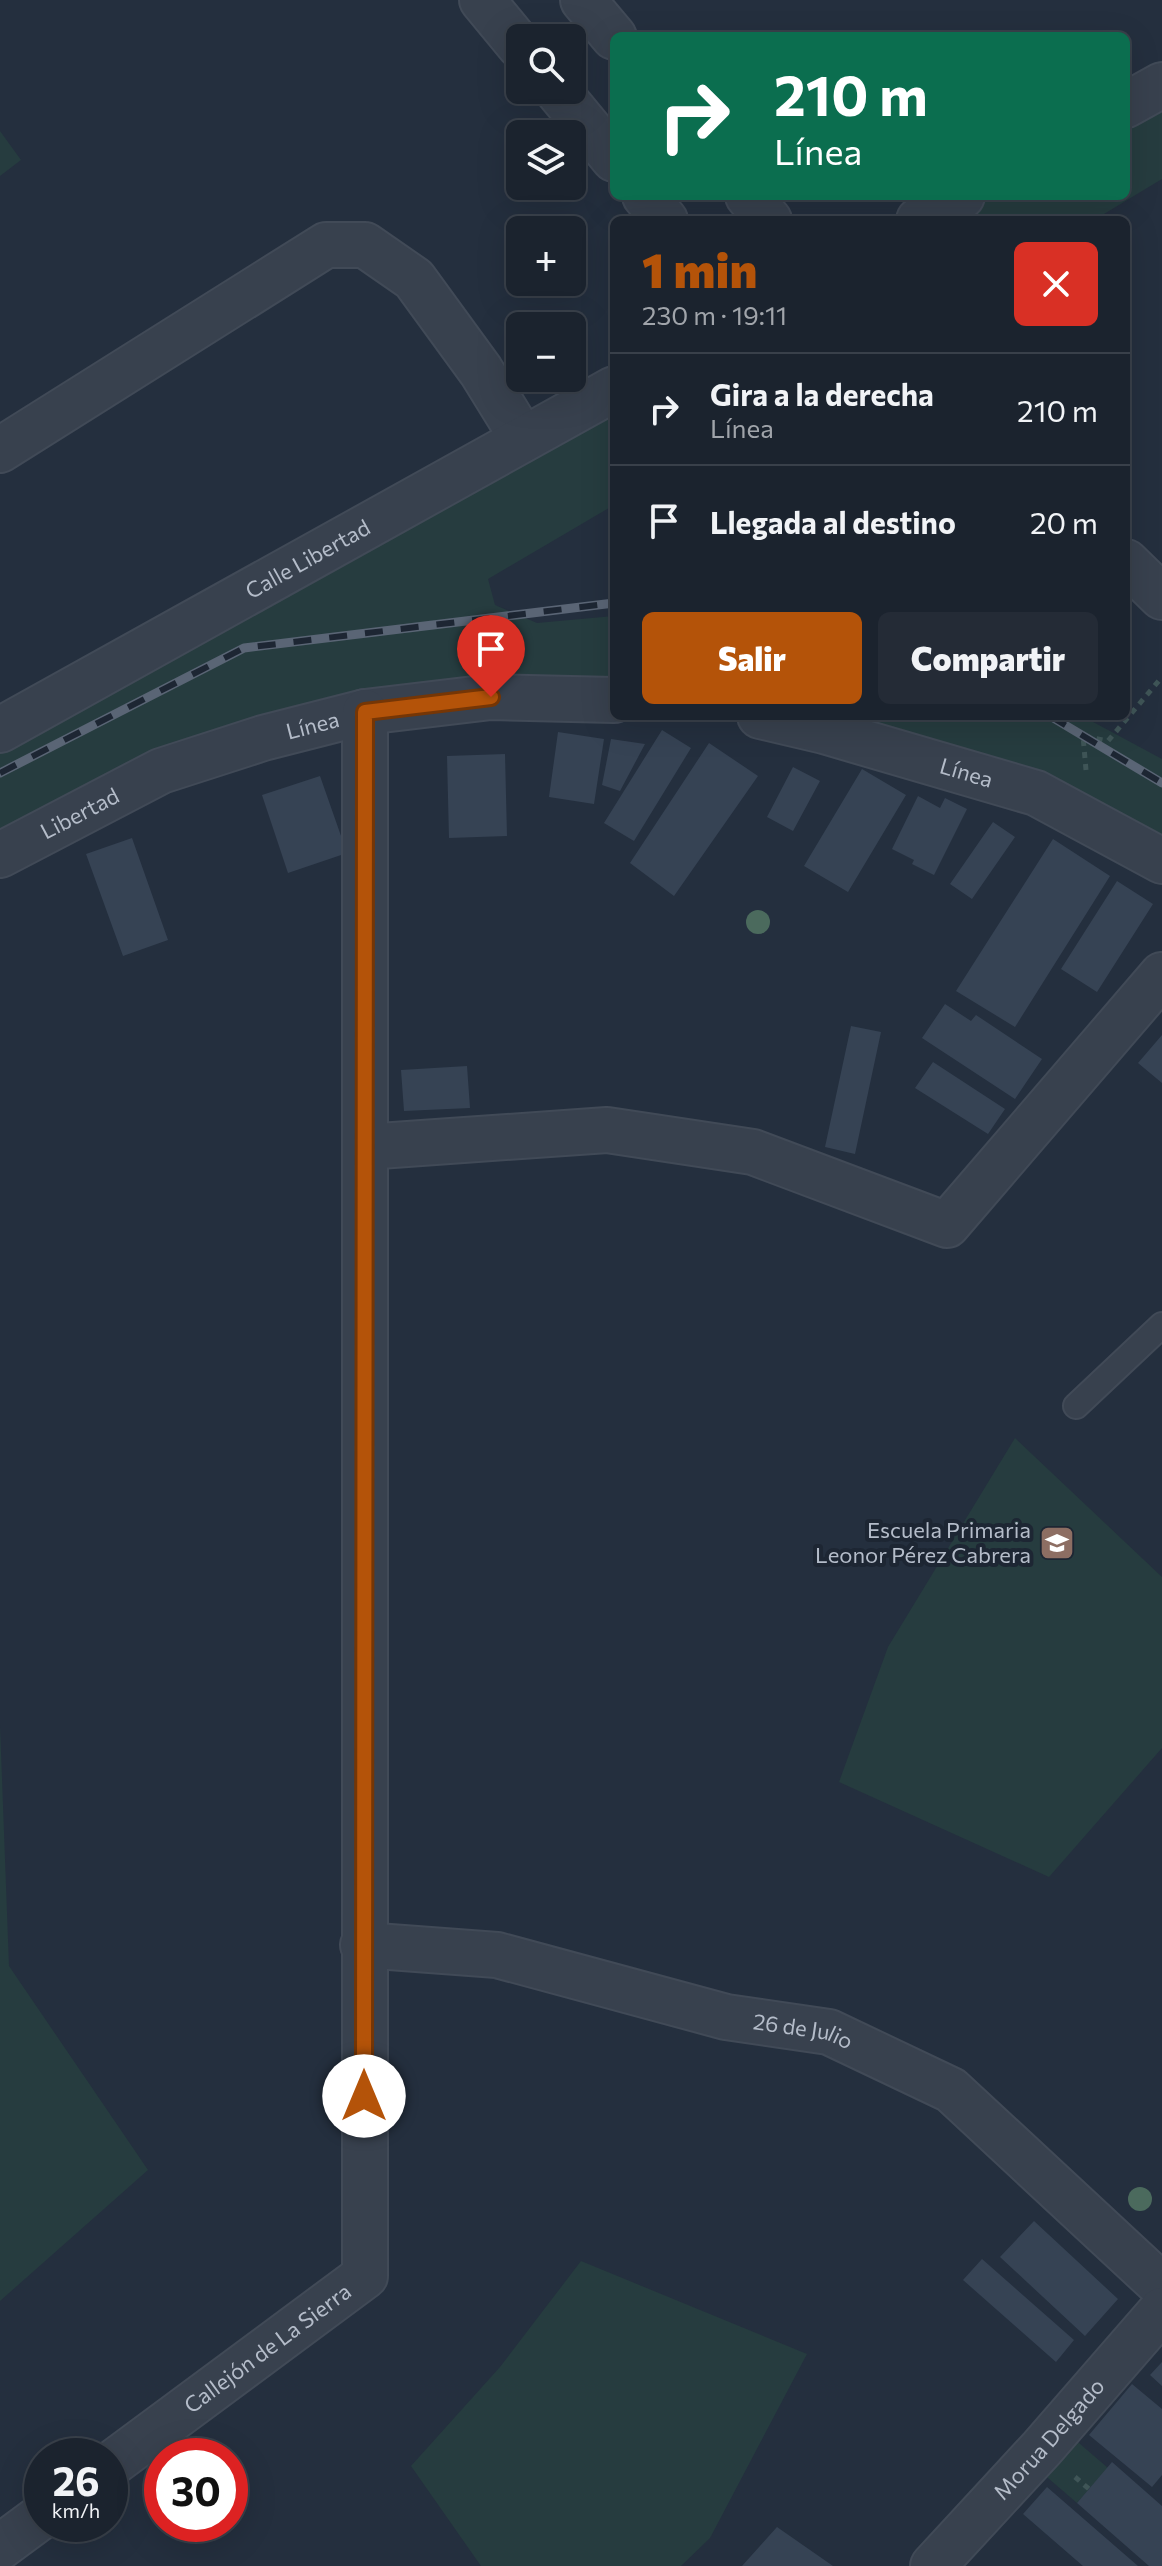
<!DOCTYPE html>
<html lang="es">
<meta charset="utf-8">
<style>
:root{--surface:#1b232e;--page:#242b36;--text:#f1f3f6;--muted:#a0a4aa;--line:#39404a;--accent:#b45309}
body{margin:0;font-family:Commissioner,sans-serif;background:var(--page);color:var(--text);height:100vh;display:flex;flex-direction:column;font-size:30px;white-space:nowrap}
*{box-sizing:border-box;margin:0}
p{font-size:26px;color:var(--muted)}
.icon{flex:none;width:44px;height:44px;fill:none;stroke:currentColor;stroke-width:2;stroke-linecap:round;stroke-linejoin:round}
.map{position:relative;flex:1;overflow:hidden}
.drawer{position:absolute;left:610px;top:216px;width:520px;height:504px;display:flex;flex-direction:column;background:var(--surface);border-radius:12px;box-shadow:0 8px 32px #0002,0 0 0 2px var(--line)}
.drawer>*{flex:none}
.hud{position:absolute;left:610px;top:32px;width:520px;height:168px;border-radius:12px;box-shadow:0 8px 32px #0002,0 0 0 2px var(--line);background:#0b6e4f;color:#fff;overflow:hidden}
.tools{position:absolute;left:506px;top:24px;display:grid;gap:16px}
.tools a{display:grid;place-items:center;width:80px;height:80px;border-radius:12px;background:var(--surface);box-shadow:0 8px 32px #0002,0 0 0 2px var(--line);font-size:40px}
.speed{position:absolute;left:24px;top:2438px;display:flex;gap:16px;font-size:40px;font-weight:700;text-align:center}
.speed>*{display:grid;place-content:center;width:104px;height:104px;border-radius:50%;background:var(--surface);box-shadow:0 8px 32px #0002,0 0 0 2px var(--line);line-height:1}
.speed small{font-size:20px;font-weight:400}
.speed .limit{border:12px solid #d22;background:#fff;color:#111}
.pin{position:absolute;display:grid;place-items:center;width:68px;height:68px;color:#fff;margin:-82px -34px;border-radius:50% 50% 50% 0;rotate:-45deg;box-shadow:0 0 8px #0007}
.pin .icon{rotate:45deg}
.me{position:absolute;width:88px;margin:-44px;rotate:0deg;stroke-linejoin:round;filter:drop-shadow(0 0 6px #0008)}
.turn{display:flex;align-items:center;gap:28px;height:168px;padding:0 32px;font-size:36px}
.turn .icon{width:104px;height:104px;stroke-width:2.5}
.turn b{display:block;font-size:56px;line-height:68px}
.round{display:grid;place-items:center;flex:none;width:84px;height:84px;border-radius:12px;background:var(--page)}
.summary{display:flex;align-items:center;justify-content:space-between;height:136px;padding:0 32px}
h1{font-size:48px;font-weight:800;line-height:60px;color:var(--accent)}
.cta{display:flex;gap:16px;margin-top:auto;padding:16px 32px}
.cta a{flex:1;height:92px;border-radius:12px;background:var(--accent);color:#fff;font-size:32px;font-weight:800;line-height:92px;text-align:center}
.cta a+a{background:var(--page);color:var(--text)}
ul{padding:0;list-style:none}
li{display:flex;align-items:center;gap:24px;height:112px;padding:0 32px;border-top:2px solid var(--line)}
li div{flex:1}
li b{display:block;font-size:30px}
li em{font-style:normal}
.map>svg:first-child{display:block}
</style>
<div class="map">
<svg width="1162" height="2566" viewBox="0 0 1162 2566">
<rect width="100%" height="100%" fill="#242f3e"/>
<path fill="#263c3f" d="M1162,85v94l-68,41h-175l43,-24h164v-91z
M0,131l21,29 -21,16z
M614,389v116l-126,74 7,26 42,18 77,-7v89l-249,7 -365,143v-125z
M760,716h322l80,43v102z
M1015,1438l147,139v171l-113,129 -210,-95 49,-135z
M0,1725l9,241 139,204 -148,131z
M581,2261l226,93 -97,184 -29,28h-200l-70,-100 89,-99z
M1072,2437l36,31 -31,35 -36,-31z"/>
<path fill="#364354" d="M662,730l29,18 -57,93 -30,-18z
M558,732l46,7 -10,65 -45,-7z
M611,739l34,5 -25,47 -18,-6z
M709,743l49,33 -84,120 -44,-33z
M505,754l2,82 -58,2 -2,-82z
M793,767l27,14 -27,50 -26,-14z
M862,769l44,26 -58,97 -44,-26z
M320,776l27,77 -59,20 -26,-78z
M918,796l22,12 5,-10 22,11 -33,66 -22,-11 2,-4 -22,-11z
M993,822l22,15 -43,62 -22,-15z
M132,838l36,102 -45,16 -37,-102z
M1053,839l57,37 -95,151 -59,-36z
M1117,881l36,23 -56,88 -36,-23z
M945,1004l26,17 5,-6 66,44 -27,40 -93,-61z
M851,1026l30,6 -26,122 -30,-7z
M1162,1035v48l-24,-20z
M933,1062l72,47 -17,25 -73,-46z
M467,1066l3,42 -66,3 -3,-41z
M1034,2221l84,78 -33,37 -85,-79z
M982,2259l92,81 -18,22 -93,-82z
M1162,2362v24l-12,-11z
M1132,2384l30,25v66l-10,12 -63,-52z
M1112,2462l50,44v60h-13l-72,-63z
M1047,2487l91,79h-55l-60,-52z
M777,2527l56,39h-91z"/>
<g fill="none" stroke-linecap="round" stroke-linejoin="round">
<g stroke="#414a57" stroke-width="28">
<path id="lane" d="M1076,1406l86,-81"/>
</g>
<g stroke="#414a57" stroke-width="48">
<g id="street">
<path d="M482,0l38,46"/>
<path d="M583,0l31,37"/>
<path d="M557,90l57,69"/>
<path d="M1126,105l36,-20"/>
<path d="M645,196l20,24"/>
<path d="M748,196l21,24"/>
<path d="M919,220l43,-24"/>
<path d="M0,450l326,-205h39l49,34 67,92 42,68"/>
<path d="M1126,562l36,35"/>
<path id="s1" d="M760,716l64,15 212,62 126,68"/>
<path id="s2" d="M0,730l614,-341"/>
<path id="s3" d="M0,855l161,-84 102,-33 102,-26 126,-15 123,3"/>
<path d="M365,1147l242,-17 146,22 194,73 215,-250"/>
<path id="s4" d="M363,1945l134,10 229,62 103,15 122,58 211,196"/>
<path id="s5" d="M110,2465l255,-189v-1564"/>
<path d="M0,2547l42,-31"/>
<path id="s6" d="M933,2566l109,-118 120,-138"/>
</g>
</g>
<path stroke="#3f5557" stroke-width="5" stroke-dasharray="6 6" stroke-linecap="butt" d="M1086,770l-3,-34 25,5 54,-64
M1075,2477l14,12"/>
<use href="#lane" stroke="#38414e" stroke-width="24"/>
<use href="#street" stroke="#38414e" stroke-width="44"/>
<g stroke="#5a6575" stroke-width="9">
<path id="rail" d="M1050,716l112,67
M0,773l244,-125 370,-45"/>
</g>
<use href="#rail" stroke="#1d2633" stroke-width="6" stroke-dasharray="18" stroke-linecap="butt"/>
</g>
<g fill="#4b6a5d">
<circle cx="758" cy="922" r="12"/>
<circle cx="1140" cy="2199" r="12"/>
</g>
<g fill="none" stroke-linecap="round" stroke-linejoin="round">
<g stroke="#753606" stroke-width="20">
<path id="route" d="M364,2096l1,-1384 126,-15"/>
</g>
<use href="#route" stroke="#b45309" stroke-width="14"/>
</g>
<defs>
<g id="school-square" transform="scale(1.8)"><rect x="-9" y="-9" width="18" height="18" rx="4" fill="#8d6e63" stroke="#1d2633"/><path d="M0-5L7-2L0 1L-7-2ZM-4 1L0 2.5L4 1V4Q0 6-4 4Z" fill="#fff"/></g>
</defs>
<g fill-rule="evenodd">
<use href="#school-square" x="1057" y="1543"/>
</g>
<g text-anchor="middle" stroke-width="8" stroke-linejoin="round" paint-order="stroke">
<g font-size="22" fill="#b4bcc9" stroke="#1d2633">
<text dy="8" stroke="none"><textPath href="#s2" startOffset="352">Calle Libertad</textPath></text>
<text dy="8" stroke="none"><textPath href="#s3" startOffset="340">Línea</textPath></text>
<text dy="8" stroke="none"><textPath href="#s1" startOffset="214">Línea</textPath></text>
<text dy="8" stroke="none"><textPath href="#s3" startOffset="90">Libertad</textPath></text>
<text dy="8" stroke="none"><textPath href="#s4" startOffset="450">26 de Julio</textPath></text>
<text dy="8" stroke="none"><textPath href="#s5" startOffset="196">Callejón de La Sierra</textPath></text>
<text dy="8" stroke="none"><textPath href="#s6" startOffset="172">Morua Delgado</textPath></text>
</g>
<g font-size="22" fill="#b4bcc9" stroke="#1d2633" text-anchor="end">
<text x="1031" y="1538">Escuela Primaria<tspan x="1031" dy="25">Leonor Pérez Cabrera</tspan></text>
</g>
</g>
</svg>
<div class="tools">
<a><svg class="icon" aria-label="search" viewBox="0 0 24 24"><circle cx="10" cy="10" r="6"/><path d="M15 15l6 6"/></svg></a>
<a><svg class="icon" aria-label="layers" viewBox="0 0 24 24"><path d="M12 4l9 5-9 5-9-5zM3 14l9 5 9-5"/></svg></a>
<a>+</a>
<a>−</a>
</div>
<div class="speed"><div>26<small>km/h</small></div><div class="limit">30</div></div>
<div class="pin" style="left:491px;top:697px;background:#d93025"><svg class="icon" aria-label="arrive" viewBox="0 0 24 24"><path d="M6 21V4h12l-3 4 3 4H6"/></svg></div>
<svg class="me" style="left:364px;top:2096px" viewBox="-20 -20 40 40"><circle r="19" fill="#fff"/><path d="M0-13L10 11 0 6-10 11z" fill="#b45309"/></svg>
<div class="hud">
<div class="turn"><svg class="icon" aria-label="right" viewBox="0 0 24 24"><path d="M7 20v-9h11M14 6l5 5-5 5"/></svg><div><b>210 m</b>Línea</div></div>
</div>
<section class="drawer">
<div class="summary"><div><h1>1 min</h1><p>230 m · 19:11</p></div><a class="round" style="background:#d93025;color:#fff"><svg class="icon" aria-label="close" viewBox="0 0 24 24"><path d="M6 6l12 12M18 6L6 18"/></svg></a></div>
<ul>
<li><svg class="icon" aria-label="right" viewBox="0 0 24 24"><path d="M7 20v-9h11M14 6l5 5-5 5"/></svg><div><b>Gira a la derecha</b><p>Línea</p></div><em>210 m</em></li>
<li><svg class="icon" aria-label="arrive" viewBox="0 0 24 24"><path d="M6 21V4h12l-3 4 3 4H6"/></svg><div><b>Llegada al destino</b></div><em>20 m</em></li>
</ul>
<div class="cta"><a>Salir</a><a>Compartir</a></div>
</section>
</div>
